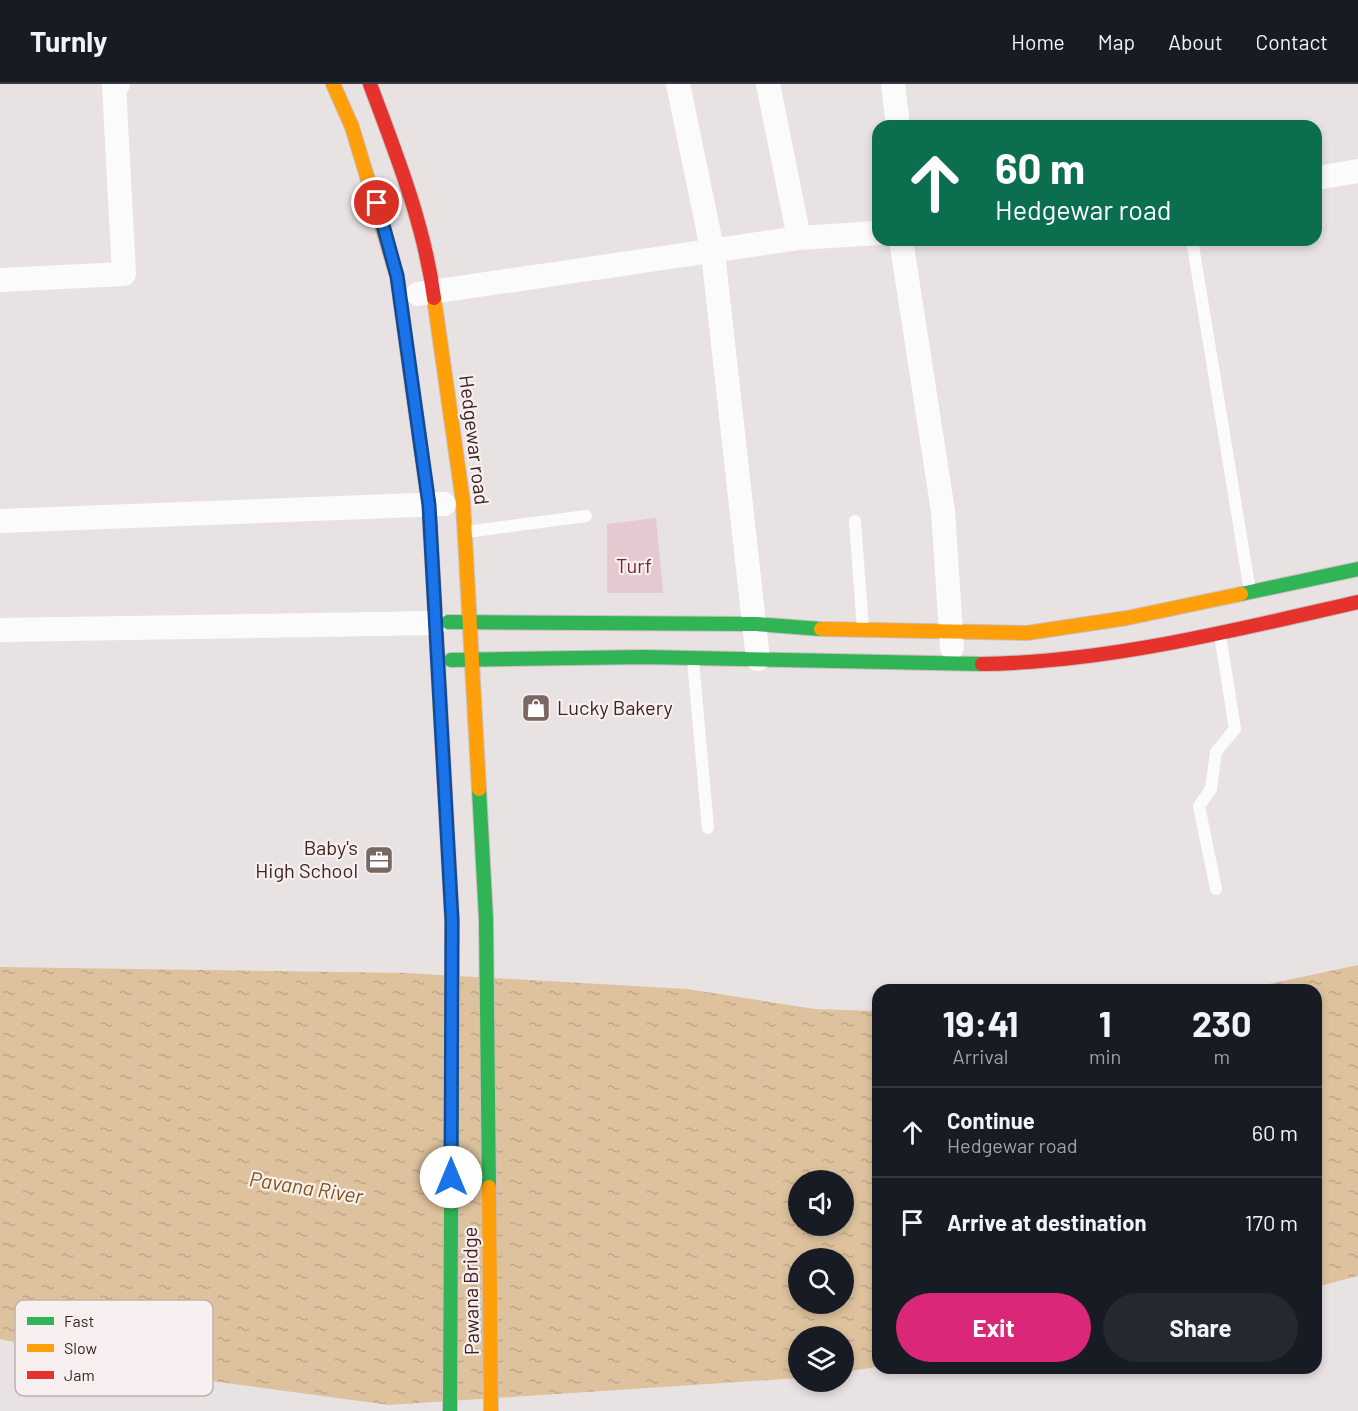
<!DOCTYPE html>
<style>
:root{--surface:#171b24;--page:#242831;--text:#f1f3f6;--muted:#9ea1a6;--line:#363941;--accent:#db2777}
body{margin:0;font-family:Barlow,sans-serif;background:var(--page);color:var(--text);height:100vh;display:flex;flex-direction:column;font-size:22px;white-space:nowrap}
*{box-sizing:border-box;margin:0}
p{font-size:20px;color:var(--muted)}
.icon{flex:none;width:33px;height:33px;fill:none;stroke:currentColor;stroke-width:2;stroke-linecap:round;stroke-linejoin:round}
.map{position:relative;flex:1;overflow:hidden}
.details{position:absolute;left:872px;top:900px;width:450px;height:390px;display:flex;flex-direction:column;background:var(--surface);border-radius:18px;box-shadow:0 3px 9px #0003}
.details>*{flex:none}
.top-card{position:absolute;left:872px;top:36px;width:450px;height:126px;border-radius:18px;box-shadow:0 3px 9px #0003;background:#0b6e4f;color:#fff;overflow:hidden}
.controls{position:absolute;left:788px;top:1086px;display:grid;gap:12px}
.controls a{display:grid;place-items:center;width:66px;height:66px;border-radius:50%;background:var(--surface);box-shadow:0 3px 9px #0003;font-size:30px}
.pin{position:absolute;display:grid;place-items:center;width:51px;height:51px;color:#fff;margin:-26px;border:3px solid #fff;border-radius:50%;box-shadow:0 2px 6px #0007}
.me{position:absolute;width:66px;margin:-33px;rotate:0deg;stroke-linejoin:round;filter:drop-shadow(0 0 4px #0008)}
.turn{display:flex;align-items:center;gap:21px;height:126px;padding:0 24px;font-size:27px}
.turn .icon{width:78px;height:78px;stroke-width:2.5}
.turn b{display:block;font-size:42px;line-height:51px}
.eta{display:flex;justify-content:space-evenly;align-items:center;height:102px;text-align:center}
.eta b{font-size:36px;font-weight:700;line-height:42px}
.primary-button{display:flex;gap:12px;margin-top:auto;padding:12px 24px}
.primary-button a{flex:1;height:69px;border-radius:36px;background:var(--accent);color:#fff;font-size:24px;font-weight:700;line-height:69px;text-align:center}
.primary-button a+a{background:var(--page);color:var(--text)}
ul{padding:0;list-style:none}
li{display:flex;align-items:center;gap:18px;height:90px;padding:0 24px;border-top:2px solid var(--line)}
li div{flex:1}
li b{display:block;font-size:22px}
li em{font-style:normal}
header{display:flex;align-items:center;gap:36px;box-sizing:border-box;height:84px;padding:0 30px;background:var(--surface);border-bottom:2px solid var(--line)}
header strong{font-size:28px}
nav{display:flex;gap:33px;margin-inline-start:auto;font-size:21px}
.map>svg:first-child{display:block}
</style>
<header>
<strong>Turnly</strong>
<nav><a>Home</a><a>Map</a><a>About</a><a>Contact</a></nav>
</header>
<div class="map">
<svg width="1358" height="1327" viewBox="0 0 1358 1327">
<defs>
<pattern id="water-ripples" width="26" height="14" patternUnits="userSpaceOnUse" patternTransform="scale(1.5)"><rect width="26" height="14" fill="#ddc29d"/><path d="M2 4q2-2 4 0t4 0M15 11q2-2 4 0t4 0" fill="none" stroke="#bfa787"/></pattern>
</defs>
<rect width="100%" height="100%" fill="#e9e2e2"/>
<path fill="#e4c9d0" d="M656,434l7,75h-56v-69z"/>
<path fill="url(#water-ripples)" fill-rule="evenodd" d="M1358,881v311l-42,11v-297h-94l33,-3z
M0,883l406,6 281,16 128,20 62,2v356l-34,5v-36h-45v42l-409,27 -244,-33 -145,-33zM798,1096h45v46h-45zM798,1174h45v46h-45z"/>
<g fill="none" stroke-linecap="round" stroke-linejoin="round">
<g stroke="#c9bfbe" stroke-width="16">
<path id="fast" d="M1241,510l117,-25
M448,538l308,2 65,5
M451,576l193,-3 338,7
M479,705l7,130 3,268
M450,1327l2,-388"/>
</g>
<g stroke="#c9bfbe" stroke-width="16">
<path id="slow" d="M333,0l19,43 45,149 15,109
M434,214l29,204 16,287
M821,545l206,4 100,-15 114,-24
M440,617l12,219v103
M489,1103l2,224"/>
</g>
<g stroke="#c9bfbe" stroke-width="16">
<path id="jam" d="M370,0c26,70 54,139 64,214
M412,301l17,120 11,196
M982,580c127,-2 253,-34 376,-62"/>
</g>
<path stroke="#fcfbfb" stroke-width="12" d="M1192,156l58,351
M855,437l8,108
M466,448l120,-16
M693,576l15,168
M1216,805l-17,-83 12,-17 5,-37 19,-23 -15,-94"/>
<path stroke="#fcfbfb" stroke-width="24" d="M678,0l35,169 45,406
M768,0l31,154
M893,0l5,42
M1316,94l42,-7
M901,156l42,271 9,137
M0,196l124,-6 -10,-189 4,-1
M418,210l381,-56 79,-5
M0,437l444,-17
M0,546l436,-7"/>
<use href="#fast" stroke="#30b455" stroke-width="14"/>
<use href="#slow" stroke="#ff9f0a" stroke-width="14"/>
<use href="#jam" stroke="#e5322d" stroke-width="14"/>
</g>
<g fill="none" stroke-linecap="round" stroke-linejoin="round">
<g stroke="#114b97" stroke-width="15">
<path id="route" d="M377,119l20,73 32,229 23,415 -1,257"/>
</g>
<use href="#route" stroke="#1a73e8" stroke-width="10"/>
</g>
<defs>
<g id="shop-square" transform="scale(1.5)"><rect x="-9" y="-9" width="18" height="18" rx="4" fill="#7a6663" stroke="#f8eff0"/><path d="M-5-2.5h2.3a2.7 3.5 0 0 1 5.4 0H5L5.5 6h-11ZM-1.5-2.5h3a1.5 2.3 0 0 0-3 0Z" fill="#fff"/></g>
<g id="office-square" transform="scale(1.5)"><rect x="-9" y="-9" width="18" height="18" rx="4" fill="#7a6663" stroke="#f8eff0"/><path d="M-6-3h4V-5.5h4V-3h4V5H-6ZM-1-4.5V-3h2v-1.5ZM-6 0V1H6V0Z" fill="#fff"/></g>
</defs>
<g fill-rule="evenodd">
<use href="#shop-square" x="536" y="624"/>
<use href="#office-square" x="379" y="776"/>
</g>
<g text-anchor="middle" stroke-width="4.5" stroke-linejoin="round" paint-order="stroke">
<g font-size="20" fill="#3e241e" stroke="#f8eff0">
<text transform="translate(474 356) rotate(83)" y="7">Hedgewar road</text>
<text transform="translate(471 1207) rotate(-91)" y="7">Pawana Bridge</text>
</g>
<g font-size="20" fill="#792432" stroke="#f8eff0">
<text x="634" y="489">Turf</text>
</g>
<g font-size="20" fill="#3e241e" stroke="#f8eff0" text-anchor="start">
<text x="557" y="631">Lucky Bakery</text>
<text x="358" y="771" text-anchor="end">Baby's<tspan x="358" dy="23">High School</tspan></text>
</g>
<g font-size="21" font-style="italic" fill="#805612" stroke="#f8eff0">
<text transform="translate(306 1104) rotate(9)" y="7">Pavana River</text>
</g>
</g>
<rect x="15" y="1216" width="198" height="96" rx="9" fill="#f8eff0" stroke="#c0b2b1" stroke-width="1.5"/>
<rect x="27" y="1233" width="27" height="8" fill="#30b455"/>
<rect x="27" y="1260" width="27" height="8" fill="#ff9f0a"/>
<rect x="27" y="1287" width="27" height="8" fill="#e5322d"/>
<g font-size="16" fill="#3e241e">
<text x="64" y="1243">Fast</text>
<text x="64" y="1270">Slow</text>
<text x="64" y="1297">Jam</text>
</g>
</svg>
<div class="controls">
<a><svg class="icon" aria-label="sound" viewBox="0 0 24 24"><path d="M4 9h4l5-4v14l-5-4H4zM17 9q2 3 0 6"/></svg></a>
<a><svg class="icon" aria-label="search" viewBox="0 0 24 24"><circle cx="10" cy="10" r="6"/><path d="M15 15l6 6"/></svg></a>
<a><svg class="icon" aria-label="layers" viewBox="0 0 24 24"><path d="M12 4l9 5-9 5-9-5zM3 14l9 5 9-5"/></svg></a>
</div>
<div class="pin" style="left:377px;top:119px;background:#d93025"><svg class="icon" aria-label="arrive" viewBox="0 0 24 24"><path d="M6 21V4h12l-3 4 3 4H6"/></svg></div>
<svg class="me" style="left:451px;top:1093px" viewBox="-20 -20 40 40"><circle r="19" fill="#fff"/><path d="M0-13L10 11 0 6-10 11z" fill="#1a73e8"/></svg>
<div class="top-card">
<div class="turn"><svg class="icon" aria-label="ahead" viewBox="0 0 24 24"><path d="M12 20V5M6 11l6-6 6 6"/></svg><div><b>60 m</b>Hedgewar road</div></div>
</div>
<section class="details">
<div class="eta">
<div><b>19:41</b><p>Arrival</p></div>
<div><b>1</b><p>min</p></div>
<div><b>230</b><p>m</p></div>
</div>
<ul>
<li><svg class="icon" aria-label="ahead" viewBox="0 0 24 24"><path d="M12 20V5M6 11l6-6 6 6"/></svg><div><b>Continue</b><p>Hedgewar road</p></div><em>60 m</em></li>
<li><svg class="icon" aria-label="arrive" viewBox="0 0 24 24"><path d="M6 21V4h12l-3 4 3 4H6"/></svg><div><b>Arrive at destination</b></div><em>170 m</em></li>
</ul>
<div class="primary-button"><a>Exit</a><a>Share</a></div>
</section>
</div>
